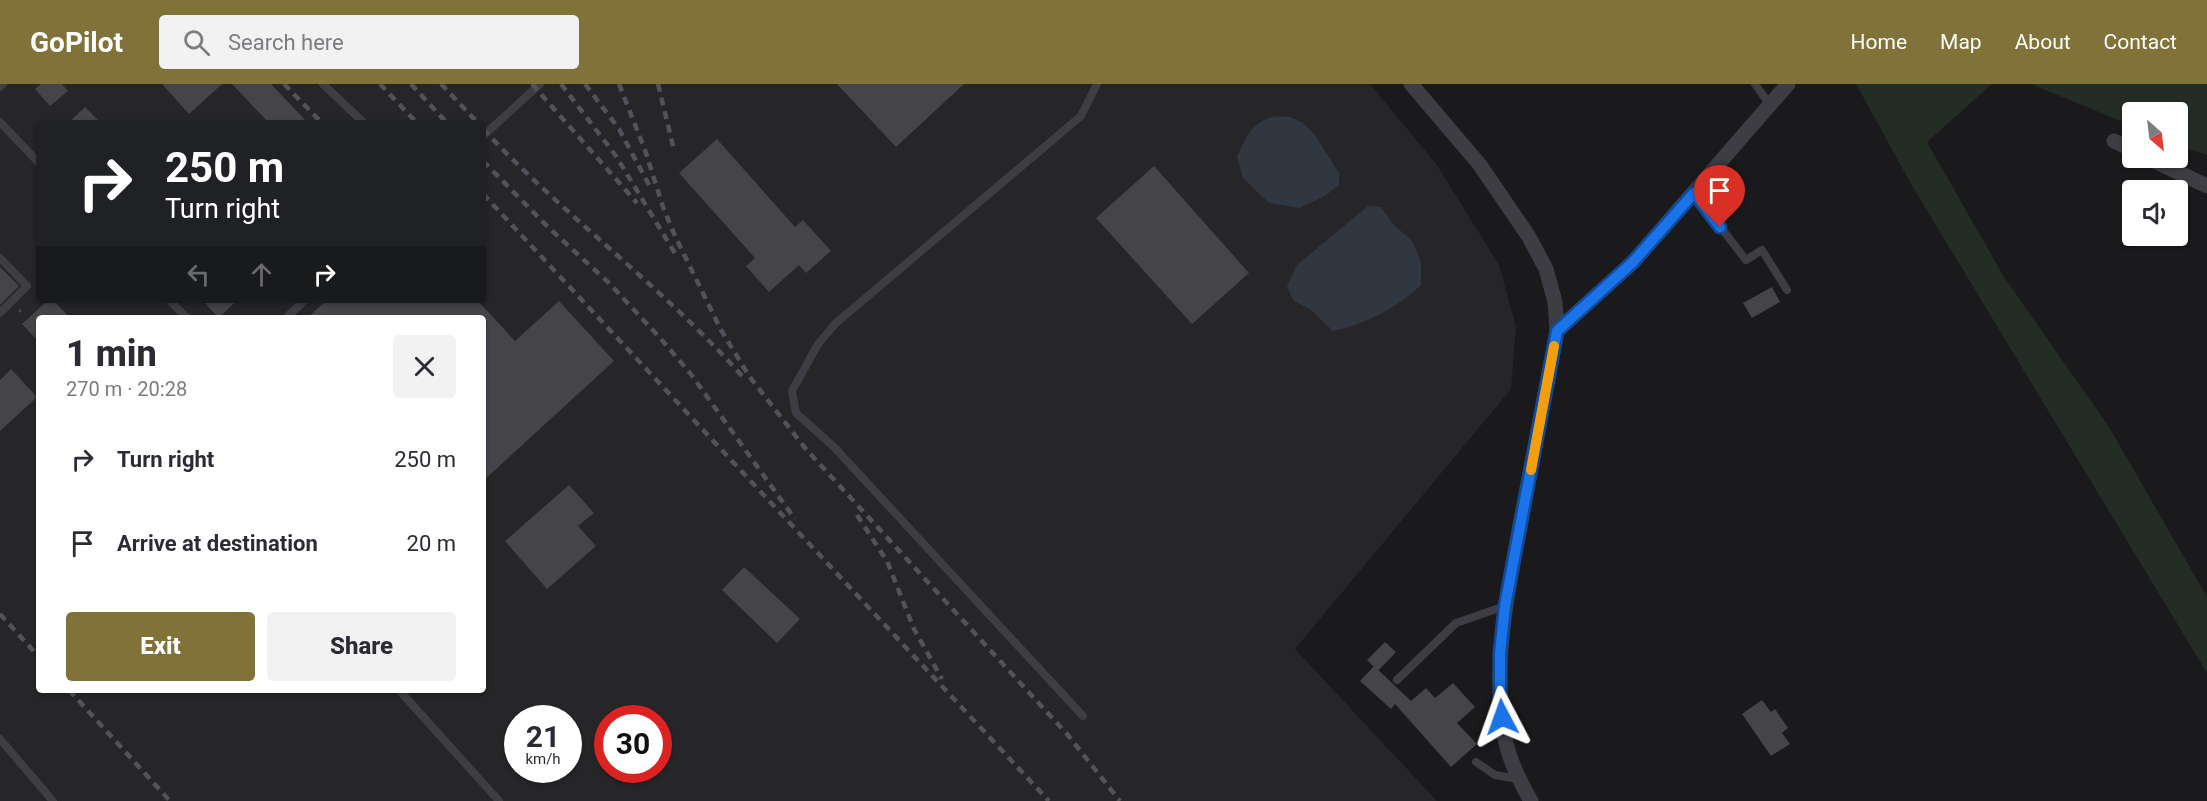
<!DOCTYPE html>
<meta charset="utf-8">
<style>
:root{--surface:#fff;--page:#f2f2f3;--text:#2b2b33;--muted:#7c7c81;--accent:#81723a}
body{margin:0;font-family:Roboto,sans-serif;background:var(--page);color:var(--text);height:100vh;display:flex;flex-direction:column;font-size:22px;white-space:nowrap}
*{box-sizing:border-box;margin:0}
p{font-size:20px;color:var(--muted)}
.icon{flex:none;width:33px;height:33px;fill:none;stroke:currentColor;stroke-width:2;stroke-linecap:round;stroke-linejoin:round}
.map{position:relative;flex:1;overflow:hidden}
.details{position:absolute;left:36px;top:231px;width:450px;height:378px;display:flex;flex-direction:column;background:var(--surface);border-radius:6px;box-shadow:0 2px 4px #0004}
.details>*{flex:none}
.banner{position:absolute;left:36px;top:36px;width:450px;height:183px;border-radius:6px;box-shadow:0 2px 4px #0004;background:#202124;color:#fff;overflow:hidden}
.needle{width:39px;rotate:152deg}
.fabs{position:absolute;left:2122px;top:18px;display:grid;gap:12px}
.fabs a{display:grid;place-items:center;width:66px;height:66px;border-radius:6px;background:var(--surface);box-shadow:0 2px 4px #0004;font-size:30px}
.speed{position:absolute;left:504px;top:621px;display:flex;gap:12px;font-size:30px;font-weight:700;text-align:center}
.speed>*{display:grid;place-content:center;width:78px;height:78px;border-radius:50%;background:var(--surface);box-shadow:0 2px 4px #0004;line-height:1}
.speed small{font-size:15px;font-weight:400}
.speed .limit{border:9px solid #d22;background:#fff;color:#111}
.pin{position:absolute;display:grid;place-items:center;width:51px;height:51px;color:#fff;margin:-62px -26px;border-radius:50% 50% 50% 0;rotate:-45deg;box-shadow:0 0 6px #0007}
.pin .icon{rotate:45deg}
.me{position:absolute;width:66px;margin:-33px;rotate:356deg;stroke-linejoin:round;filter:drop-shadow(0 0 4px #0008)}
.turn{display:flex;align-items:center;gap:21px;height:126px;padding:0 30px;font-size:27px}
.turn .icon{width:78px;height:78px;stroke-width:2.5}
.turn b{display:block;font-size:42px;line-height:51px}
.lanes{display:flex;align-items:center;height:57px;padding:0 30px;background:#0003;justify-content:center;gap:30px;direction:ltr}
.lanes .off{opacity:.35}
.round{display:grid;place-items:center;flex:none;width:63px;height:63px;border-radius:6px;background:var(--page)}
.headline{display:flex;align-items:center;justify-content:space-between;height:102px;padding:0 30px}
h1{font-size:36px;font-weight:800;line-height:45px}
.action{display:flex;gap:12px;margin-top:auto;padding:12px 30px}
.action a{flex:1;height:69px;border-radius:6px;background:var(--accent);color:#fff;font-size:24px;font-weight:800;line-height:69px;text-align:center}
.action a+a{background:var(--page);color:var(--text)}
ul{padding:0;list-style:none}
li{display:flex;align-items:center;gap:18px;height:84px;padding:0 30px}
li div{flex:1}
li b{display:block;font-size:22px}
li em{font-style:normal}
header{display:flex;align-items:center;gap:36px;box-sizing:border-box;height:84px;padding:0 30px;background:var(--accent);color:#fff}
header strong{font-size:28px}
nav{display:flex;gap:33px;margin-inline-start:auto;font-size:21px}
.search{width:420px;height:54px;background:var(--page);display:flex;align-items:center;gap:15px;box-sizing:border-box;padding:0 21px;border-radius:6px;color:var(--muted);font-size:22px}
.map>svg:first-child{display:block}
</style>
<header>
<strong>GoPilot</strong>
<div class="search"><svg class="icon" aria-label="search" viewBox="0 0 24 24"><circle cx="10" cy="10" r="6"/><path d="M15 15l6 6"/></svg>Search here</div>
<nav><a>Home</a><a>Map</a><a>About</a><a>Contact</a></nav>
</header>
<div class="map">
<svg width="2207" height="717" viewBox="0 0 2207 717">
<rect width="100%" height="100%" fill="#1a1a1c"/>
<path fill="#262629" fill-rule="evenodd" d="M0,0h1370l67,81 62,100 17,62 -5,62 -216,260 142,152h-1437zM39,39h444v177h-444zM39,234h444v372h-444zM518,634h50v52h-50zM608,634h50v52h-50z"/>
<path fill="#242c26" d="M1856,0h136l-65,58 77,135 105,150 98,170v76l-293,-484z
M2031,0h176v71l-29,-10v-33h-45v14z"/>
<path fill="#303740" d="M1275,32l15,1 13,6 12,12 24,38v12l-14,11 -26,12 -30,-5 -26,-25 -6,-21c11,-23 13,-34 38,-41z
M1368,122l13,1 12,17 20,18 8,21v22c-24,23 -55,39 -88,46l-22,-21 -18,-10 -6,-14 10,-21z"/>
<path fill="#444449" d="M41,0h21l6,7 -18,15 -15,-17z
M162,0h60l-33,30z
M232,0h39l37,39h-39z
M837,0h127l-68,63z
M85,23l16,16h-33l14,-13z
M717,55l78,88 8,-7 28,31 -25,22 -7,-8 -30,27 -23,-26 9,-8 -76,-85z
M1154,82l95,107 -57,51 -96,-106z
M0,183l19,19 -19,19z
M1772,203l8,15 -28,16 -9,-15z
M48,216h5l17,18h-31v24l-17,-18z
M202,216h35l-18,18z
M327,216h150l38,41 44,-40 55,60 -131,120v-163h-176z
M11,285l26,28 -37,34v-51z
M569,401l25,28 -16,13 18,20 -49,43 -42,-48z
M744,483l56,52 -23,24 -55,-53z
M1385,558l11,10 -18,19 -11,-11z
M1374,582l37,35 15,-13 9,10 18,-15 22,24 -18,16 20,21 -26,23 -56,-63 -4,5 -31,-28z
M1762,616l9,12 4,-3 13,19 -6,5 8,11 -19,12 -29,-42z"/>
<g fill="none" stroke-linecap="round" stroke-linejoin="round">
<path stroke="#414248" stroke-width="3" stroke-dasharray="3 4.5" stroke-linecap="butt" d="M19,226l6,5"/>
<path stroke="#3d3d43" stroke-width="8" d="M323,0l41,39
M1755,0l15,21
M0,3l3,-3
M0,38l39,41
M483,52l57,-52
M1694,109l52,67 16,-10 25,40
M0,174l27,28 -27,27
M169,216l18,18
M286,234l19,-18
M1397,596l59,-57 49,-17
M399,606l100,111
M1083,632l-249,-269 -38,-34 -4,-22 26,-47 18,-21 245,-207 16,-32
M0,655l53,62
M1476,678l19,13 24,4"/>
<path stroke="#3d3d43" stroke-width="15" d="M1411,0l69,81 49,72 17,32 9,33 2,29c-12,63 -24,126 -36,189 -13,71 -30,145 -16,218 4,22 15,44 26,63
M2114,57l19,9
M2148,74l59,28
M1557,247l76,-69 155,-178"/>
<path stroke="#52535a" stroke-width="4.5" stroke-dasharray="8 6" stroke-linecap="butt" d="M284,0l38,39
M380,0l37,39
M411,0l36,39
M441,0l37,39
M532,0l105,119
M561,0l55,72 60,99
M585,0l34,45 30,56
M619,0l26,66 18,57 12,29 46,94 28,46 56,72 262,286 53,67
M658,0l16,66
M483,45c82,88 180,158 260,248
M483,77l65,66 61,56 52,56 29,34 105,146
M483,110l566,607
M857,431l30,46 27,68 28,50
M0,530l39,43
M69,606l101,111"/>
</g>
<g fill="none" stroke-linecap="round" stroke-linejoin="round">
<g stroke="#114b97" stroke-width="15">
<path id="route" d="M1502,633l-2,-22v-42l5,-47 52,-275 76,-69 61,-69 26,34"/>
</g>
<use href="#route" stroke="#1a73e8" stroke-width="10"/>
<path stroke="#f59e0b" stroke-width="10" d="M1531,386l23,-124"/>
</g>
</svg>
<div class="fabs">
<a><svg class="needle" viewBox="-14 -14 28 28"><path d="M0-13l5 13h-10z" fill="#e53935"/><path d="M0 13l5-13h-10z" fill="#7c7c81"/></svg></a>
<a><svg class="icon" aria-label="sound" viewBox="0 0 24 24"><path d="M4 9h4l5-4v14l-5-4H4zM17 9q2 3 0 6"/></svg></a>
</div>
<div class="speed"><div>21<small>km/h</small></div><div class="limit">30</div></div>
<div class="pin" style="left:1720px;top:143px;background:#d93025"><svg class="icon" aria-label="arrive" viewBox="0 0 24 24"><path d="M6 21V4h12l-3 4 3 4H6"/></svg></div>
<svg class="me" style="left:1502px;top:633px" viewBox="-20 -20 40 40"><path d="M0-17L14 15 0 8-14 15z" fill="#1a73e8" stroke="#fff" stroke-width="4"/></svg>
<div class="banner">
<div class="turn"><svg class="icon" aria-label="right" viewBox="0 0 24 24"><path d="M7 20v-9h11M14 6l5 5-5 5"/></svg><div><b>250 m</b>Turn right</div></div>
<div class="lanes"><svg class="icon off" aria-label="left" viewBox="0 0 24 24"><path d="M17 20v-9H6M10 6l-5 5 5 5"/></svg><svg class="icon off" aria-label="ahead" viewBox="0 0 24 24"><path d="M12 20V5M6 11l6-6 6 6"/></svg><svg class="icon" aria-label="right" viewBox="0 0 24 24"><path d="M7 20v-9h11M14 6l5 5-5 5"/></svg></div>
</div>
<section class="details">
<div class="headline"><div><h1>1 min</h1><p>270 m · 20:28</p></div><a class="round"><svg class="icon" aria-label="close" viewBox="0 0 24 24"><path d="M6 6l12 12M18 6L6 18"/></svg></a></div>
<ul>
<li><svg class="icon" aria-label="right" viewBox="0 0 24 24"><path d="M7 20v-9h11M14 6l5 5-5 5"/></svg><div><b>Turn right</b></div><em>250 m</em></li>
<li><svg class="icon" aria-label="arrive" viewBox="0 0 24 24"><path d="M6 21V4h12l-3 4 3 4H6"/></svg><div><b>Arrive at destination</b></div><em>20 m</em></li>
</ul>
<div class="action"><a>Exit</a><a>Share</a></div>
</section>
</div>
